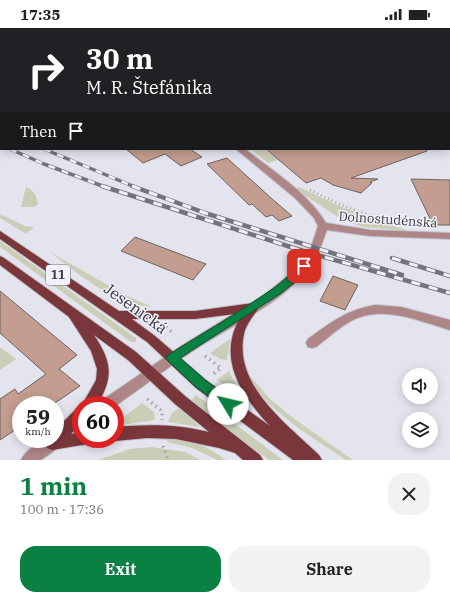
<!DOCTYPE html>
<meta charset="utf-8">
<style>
:root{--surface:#fff;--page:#f2f2f2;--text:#222;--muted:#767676;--accent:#0b8043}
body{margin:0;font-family:"IBM Plex Serif",serif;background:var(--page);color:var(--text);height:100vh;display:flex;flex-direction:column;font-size:15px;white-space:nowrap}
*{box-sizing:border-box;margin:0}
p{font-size:13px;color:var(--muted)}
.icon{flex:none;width:22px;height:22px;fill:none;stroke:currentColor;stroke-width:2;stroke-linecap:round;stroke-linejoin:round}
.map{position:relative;height:432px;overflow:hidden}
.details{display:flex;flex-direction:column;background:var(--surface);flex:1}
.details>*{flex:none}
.hud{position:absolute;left:0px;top:0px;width:450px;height:122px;box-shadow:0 2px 10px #0003;background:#202124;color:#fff;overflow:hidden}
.fabs{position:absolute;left:402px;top:340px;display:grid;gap:8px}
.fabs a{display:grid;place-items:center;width:36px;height:36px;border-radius:50%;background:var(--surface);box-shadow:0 2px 10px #0003;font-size:20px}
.speed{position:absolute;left:12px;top:368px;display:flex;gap:8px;font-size:20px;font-weight:700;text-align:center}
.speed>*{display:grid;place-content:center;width:52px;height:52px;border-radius:50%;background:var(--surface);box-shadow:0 2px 10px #0003;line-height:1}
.speed small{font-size:10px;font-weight:400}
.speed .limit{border:6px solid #d22;background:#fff;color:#111}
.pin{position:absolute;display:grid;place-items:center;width:34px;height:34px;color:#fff;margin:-17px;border-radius:8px;box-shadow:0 2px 6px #0006}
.me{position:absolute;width:44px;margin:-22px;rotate:306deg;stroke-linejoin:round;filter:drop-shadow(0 0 3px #0008)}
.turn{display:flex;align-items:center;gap:14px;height:84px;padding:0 20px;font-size:18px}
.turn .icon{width:52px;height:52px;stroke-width:2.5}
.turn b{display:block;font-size:28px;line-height:34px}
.then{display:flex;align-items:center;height:38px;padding:0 20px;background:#0003;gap:8px;font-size:15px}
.round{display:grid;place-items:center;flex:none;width:42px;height:42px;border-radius:16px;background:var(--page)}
.headline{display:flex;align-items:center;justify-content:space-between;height:68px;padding:0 20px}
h1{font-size:24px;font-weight:700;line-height:30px;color:var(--accent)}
.action{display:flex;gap:8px;margin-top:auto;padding:8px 20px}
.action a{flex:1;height:46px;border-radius:16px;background:var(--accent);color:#fff;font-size:16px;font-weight:700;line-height:46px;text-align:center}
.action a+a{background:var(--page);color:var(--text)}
.status{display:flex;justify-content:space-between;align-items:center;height:28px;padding:0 20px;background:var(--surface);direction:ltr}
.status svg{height:11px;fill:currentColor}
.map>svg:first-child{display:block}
</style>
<div class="status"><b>17:35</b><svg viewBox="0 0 49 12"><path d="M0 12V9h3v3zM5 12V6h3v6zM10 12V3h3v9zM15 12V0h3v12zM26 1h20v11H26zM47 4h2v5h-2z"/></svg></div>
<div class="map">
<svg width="450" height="432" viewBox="0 0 450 432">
<rect width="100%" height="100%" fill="#e3e4ee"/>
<path fill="#cbceb7" d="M251,121h13l14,11 -10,3z
M26,159c8,4 11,8 12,17l-4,3h-13z
M299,159l43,20 67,24 -46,-4 -22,-8 -46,-30z
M0,186l25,12 9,1 -8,7 -26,-16z
M0,213l136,97v4h-5l-131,-95z
M50,224l75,43 27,12c-36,-1 -75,-34 -102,-55z
M230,311l-3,21 -7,-1 -10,-6z
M0,319l16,12 -16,11z
M229,343l14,27 -26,-18z
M247,344l22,26 24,20 60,42h-7c-28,-19 -71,-44 -90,-72 -4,-5 -6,-11 -9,-16z
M196,367l87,65h-14l-66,-50 -11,-10z
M142,375l12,9 1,8 -40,6v-2z
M180,379l20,20 -32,-5 4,-9z
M167,410c20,-2 43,10 59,22h-9l-25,-12 -25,-6z
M151,419l35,5 14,8h-102l32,-11z"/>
<path fill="#c39d8f" stroke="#6d635f" d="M126,121h64l12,8 -21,9 -16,-12 -22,9z
M266,121h161v2l-76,27 27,1 -8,3 2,1 -11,10 -28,-8 -12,-7 -15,5z
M227,130l44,40 21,18 -13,5 -7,-6 -6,2 -14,-13 -3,1 -42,-41z
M411,151l39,1v45h-17z
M135,209l71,27 -13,16 -72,-29z
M333,248l25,9 -13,25 -25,-9z
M0,263l77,64 -18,14 21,17 -28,19h-31v21l-21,14v-41l15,-10 3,5 28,-20 -46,-41z"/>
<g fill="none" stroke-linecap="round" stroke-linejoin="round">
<path stroke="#c1c2cb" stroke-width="10" stroke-dasharray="10 5" stroke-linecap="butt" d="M304,238l13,-22"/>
<g stroke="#c1c2cb" stroke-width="2">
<path id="minor" d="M135,0h4l1,1h-6z
M372,0h7l1,1h-8z
M449,28l1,1v4l-1,-1z
M236,121h9c28,22 62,43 81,74l44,7 80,3v6l-80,-3 -43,-6 -6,16h-8l-1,-2 6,-18 -4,-8 -19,-20z
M304,234l5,4c-19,32 -76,59 -107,79 -30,19 -58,41 -87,61v-1h-16l2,-4 80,-55 83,-51 26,-21 10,-11z
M376,277l25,2 49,13v10c-31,-9 -68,-26 -99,-9 -13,7 -23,17 -35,26l-4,1 -4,-1 -2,-4 2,-4c22,-16 40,-30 68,-34z
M57,405l5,2 2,5 -2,5 -21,15h-20c5,-11 22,-21 34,-21v-5z"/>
</g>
<g stroke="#c1c2cb" stroke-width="2">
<path id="major" d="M0,203l119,80h76l58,-8 4,1 2,3c-5,9 -13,17 -15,27 -11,51 43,90 75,121l3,5h-29l-97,-72 -49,-46 -147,-103zM243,285c-28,42 -4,80 27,113l-64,-46 -51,-44 -23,-17h63z
M0,228l4,2 132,94 49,44 75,59 3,5h-20l-8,-7 -16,-5 -43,-9 -29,-1 -32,3 -5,-2h5v-12c32,-3 63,-3 94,5l-34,-28 -47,-44 -34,-25c18,27 20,42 3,70h-15l14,-25 1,-11 -6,-18 -22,-34 -69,-52z
M81,379v16l-10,11 10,-2v7h9l-2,5 -36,6 -5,-2 -2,-5 1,-4h9v-9l21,-21z"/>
</g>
<path stroke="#a5a5ad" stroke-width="2.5" stroke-dasharray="1 3" stroke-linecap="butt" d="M310,162l32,15 46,17"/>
<path stroke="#a5a5ad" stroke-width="3.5" stroke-dasharray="1.5 4" stroke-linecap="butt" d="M166,299l7,6
M205,328l16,12 -9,7
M147,371l15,12v9
M163,418l5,14"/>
<use href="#minor" fill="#af8687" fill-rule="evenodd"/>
<use href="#major" fill="#7a373b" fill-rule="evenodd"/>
<g stroke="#73747a" stroke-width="3.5">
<path id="rail-far1" d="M10,121l34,15 61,23
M44,121l91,38"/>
</g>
<g stroke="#73747a" stroke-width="4.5">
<path id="rail" d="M102,158l198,64 150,43
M132,158l73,27 197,62
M392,230l58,18"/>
</g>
<use href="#rail-far1" stroke="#f1f1fc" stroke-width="2.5" stroke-dasharray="7" stroke-linecap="butt"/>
<use href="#rail" stroke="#f1f1fc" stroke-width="3" stroke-dasharray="9" stroke-linecap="butt"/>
</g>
<path fill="#0b8043" stroke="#07532c" d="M304,235l5,3 -9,12 -20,16 -100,64 25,22 27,20 2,4 -2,4 -4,2 -4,-2 -27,-20 -29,-27 -2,-3 2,-3c35,-22 72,-43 106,-67 6,-4 27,-24 30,-25z"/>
<g text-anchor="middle" stroke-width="3" stroke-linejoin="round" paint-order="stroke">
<rect fill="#f1f1fc" stroke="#717177" stroke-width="1" x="46" y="237" width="24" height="20" rx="3"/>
<g font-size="12" font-weight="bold" fill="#3a3a3e">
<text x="58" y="251">11</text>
</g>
<g font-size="13" fill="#3a3a3e" stroke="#f1f1fc">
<text transform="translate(388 191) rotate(4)" y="5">Dolnostudénská</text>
</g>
<g font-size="16" fill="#3a3a3e" stroke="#f1f1fc">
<text transform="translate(136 280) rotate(36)" y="6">Jesenická</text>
</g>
</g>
</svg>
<div class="fabs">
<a><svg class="icon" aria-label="sound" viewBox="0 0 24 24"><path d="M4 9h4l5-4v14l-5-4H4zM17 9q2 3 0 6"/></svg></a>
<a><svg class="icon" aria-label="layers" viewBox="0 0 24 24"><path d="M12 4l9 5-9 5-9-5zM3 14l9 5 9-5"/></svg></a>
</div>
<div class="speed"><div>59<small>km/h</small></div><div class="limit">60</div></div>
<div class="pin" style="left:304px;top:238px;background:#d93025"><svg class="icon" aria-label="arrive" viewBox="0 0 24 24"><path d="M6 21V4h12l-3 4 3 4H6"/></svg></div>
<svg class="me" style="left:228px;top:376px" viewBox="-20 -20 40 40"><circle r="19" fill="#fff"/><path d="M0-13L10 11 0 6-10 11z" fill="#0b8043"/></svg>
<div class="hud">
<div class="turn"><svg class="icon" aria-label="right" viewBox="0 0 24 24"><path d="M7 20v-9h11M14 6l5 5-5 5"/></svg><div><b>30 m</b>M. R. Štefánika</div></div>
<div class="then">Then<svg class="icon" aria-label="arrive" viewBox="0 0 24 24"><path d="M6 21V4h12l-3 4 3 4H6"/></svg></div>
</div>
</div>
<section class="details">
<div class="headline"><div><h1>1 min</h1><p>100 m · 17:36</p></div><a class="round"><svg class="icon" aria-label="close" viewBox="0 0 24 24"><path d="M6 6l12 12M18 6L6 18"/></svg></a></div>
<div class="action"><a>Exit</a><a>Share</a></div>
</section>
